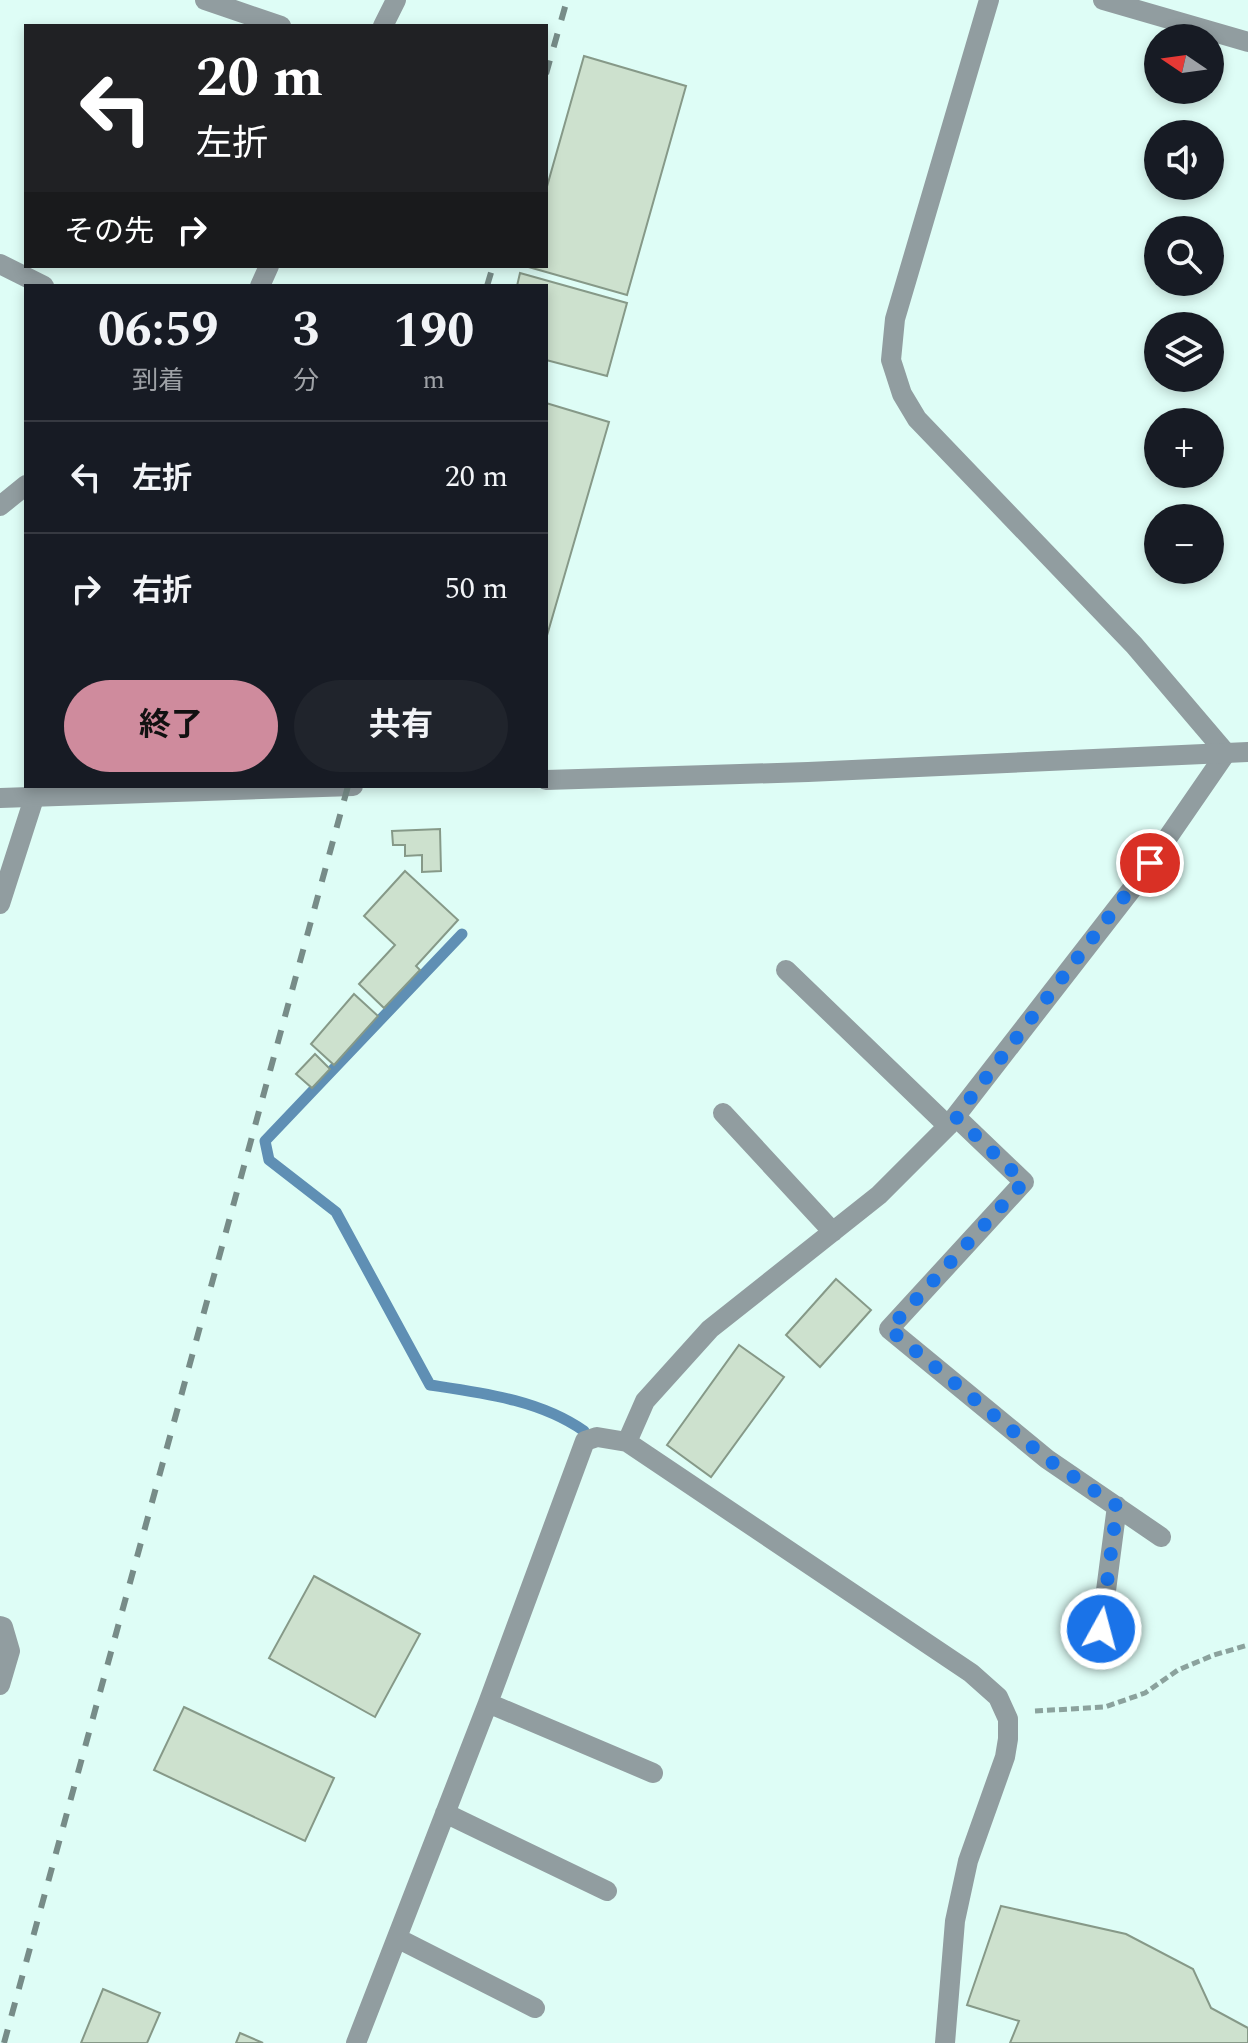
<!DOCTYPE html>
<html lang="ja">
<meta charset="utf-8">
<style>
:root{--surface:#171b24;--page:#20242c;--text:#f1f3f6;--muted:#9ea1a6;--line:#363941;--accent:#cf8b9d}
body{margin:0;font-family:Spectral,"Noto Sans JP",serif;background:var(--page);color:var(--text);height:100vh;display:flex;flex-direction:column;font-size:30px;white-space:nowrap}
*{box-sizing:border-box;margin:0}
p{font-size:26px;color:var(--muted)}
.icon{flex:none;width:44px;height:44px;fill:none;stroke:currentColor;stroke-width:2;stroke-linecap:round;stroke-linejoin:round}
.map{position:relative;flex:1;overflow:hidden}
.drawer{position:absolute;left:24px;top:284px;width:524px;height:504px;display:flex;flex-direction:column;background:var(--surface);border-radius:0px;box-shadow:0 4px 12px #0003}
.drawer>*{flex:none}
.top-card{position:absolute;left:24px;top:24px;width:524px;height:244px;border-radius:0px;box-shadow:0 4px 12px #0003;background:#202124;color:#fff;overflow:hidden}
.needle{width:52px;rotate:283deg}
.controls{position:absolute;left:1144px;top:24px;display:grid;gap:16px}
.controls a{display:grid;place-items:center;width:80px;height:80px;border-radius:50%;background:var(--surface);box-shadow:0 4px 12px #0003;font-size:40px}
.pin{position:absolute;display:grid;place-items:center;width:68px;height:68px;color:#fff;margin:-34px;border:4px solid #fff;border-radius:50%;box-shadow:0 2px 8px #0007}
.me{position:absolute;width:88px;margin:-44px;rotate:7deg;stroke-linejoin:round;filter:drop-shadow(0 0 6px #0008)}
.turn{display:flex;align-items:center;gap:28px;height:168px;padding:0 40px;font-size:36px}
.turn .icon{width:104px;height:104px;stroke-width:2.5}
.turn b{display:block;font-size:56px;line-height:68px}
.then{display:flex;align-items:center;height:76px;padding:0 40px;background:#0003;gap:16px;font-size:30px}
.eta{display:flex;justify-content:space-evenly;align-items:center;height:136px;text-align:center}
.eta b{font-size:48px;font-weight:700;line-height:56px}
.cta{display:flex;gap:16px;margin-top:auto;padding:16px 40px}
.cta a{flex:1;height:92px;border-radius:48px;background:var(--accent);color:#111;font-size:32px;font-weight:700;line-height:92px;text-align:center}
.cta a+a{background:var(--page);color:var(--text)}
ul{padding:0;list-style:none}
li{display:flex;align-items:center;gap:24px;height:112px;padding:0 40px;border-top:2px solid var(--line)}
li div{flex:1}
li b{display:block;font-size:30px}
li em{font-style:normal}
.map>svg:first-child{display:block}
</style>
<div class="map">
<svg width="1248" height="2043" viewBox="0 0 1248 2043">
<rect width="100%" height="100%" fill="#defdf6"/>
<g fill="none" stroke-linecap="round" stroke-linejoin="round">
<path stroke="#5f8fb4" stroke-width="11" d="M462,934l-197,207 4,19 67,52 94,173c53,8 110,15 154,46"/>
</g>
<path fill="#cde1ce" stroke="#869988" stroke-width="2" d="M584,56l102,30 -59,209 -102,-29h21v-76z
M520,273l107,30 -20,73 -61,-16v-74h-29z
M546,403l63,19 -63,217z
M440,829l1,42 -19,1v-17l-17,1v-11h-12l-1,-14z
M405,871l53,49 -42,46 4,4 -36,38 -25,-24 36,-39 -31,-29z
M354,994l24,22 -44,49 -23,-21z
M315,1054l15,15 -18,19 -16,-14z
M836,1279l35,31 -51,57 -34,-32z
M739,1345l45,32 -73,100 -44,-32z
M314,1576l106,58 -45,83 -106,-59z
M184,1707l150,71 -29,63 -151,-71z
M1001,1906l125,28 67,35 18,39 37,20v15h-238l9,-22 -52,-16z
M103,1989l57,24 -13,30h-66z
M240,2033l23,10h-27z"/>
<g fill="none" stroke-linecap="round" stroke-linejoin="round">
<path stroke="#8ba29d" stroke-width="5" stroke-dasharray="8 4" stroke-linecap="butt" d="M1035,1711l70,-4 40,-14 33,-23 36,-15 34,-10"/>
<path stroke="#919da0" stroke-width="20" d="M205,0l76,26
M1103,0l145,42
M383,26l13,-26
M0,264l44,22
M260,286l9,-20
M0,506l26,-21
M0,904l35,-109
M786,970l162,156
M723,1113l110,119
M956,1117l68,65 -135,147 158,130 114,78
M627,1442l18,-41 65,-72 169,-134 69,-69 187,-241 91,-132 -92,-108 -217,-226 -15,-25 -11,-34 4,-41 94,-319
M0,1626l3,1 7,24 -10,34
M1101,1629l16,-123
M488,1703l165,70
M445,1813l162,78
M397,1938l138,70
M356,2043l132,-340 97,-262 12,-4 30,5 344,231 27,24 10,22v20l-3,18 -37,104 -13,60 -10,122"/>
<path stroke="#919da0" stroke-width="20" d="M546,780l262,-8 440,-20
M0,798l353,-12"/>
<path stroke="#778c88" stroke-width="6" stroke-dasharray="14 14" stroke-linecap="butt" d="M546,74l21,-74
M487,286l6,-20
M4,2043l344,-1257"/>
</g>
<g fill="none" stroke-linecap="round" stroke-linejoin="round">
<path stroke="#1a73e8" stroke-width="14" stroke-dasharray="0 25.2" d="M1101,1629l16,-123 -70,-47 -158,-130 135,-147 -68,-65 194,-254"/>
</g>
</svg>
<div class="controls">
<a><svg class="needle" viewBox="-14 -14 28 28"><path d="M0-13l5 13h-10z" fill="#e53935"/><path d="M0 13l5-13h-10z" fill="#9ea1a6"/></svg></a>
<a><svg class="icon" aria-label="sound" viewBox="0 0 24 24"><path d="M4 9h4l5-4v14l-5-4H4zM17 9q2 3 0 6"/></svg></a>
<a><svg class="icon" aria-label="search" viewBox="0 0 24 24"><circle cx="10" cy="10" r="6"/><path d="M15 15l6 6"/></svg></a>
<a><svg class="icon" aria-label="layers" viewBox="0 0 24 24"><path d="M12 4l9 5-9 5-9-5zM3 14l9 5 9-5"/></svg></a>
<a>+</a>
<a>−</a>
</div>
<div class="pin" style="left:1150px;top:863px;background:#d93025"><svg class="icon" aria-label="arrive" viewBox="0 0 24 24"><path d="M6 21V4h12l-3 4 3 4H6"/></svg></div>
<svg class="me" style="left:1101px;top:1629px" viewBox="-20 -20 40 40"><circle r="17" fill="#1a73e8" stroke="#fff" stroke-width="3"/><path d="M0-11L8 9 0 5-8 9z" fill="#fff"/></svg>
<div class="top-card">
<div class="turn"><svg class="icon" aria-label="left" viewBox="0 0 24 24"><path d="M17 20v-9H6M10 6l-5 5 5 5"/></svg><div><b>20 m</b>左折</div></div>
<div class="then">その先<svg class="icon" aria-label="right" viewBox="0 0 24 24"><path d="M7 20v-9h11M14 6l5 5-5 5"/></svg></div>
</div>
<section class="drawer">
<div class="eta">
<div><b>06:59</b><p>到着</p></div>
<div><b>3</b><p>分</p></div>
<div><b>190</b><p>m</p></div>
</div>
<ul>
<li><svg class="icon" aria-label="left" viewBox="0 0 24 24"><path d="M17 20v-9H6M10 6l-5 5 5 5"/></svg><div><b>左折</b></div><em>20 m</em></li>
<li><svg class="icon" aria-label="right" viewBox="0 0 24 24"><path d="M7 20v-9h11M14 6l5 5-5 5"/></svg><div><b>右折</b></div><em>50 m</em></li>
</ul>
<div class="cta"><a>終了</a><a>共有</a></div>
</section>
</div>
